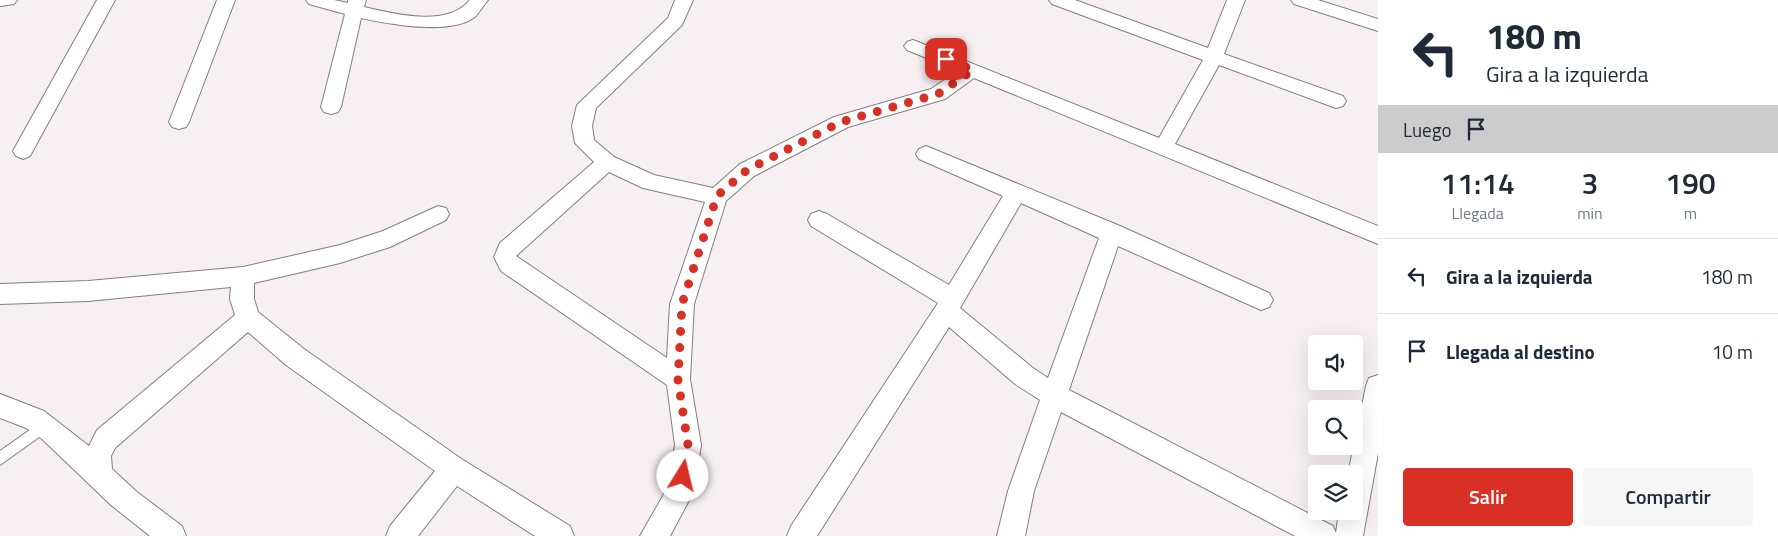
<!DOCTYPE html>
<html lang="es">
<style>
:root{--surface:#fff;--page:#f6f6f7;--text:#1f2937;--muted:#747a83;--line:#e0e1e3;--accent:#d93025}
body{margin:0;font-family:"Titillium Web",sans-serif;background:var(--page);color:var(--text);height:100vh;display:flex;flex-direction:column;font-size:19px;white-space:nowrap}
*{box-sizing:border-box;margin:0}
p{font-size:16px;color:var(--muted)}
.icon{flex:none;width:28px;height:28px;fill:none;stroke:currentColor;stroke-width:2;stroke-linecap:round;stroke-linejoin:round}
.map{position:relative;flex:1;overflow:hidden}
.panel{display:flex;flex-direction:column;background:var(--surface);width:400px}
.panel>*{flex:none}
.guide{background:#fff;color:var(--text);overflow:hidden}
.tools{position:absolute;left:1308px;top:335px;display:grid;gap:10px}
.tools a{display:grid;place-items:center;width:55px;height:55px;border-radius:5px;background:var(--surface);box-shadow:0 5px 20px #0002;font-size:25px}
.pin{position:absolute;display:grid;place-items:center;width:42px;height:42px;color:#fff;margin:-21px;border-radius:10px;box-shadow:0 2px 8px #0006}
.me{position:absolute;width:55px;margin:-28px;rotate:9deg;stroke-linejoin:round;filter:drop-shadow(0 0 4px #0008)}
.turn{display:flex;align-items:center;gap:18px;height:105px;padding:0 25px;font-size:22px}
.turn .icon{width:65px;height:65px;stroke-width:2.5}
.turn b{display:block;font-size:35px;line-height:42px}
.then{display:flex;align-items:center;height:48px;padding:0 25px;background:#0003;gap:10px;font-size:19px}
.eta{display:flex;justify-content:space-evenly;align-items:center;height:85px;text-align:center}
.eta b{font-size:30px;font-weight:600;line-height:35px}
.cta{display:flex;gap:10px;margin-top:auto;padding:10px 25px}
.cta a{flex:1;height:58px;border-radius:5px;background:var(--accent);color:#fff;font-size:20px;font-weight:600;line-height:58px;text-align:center}
.cta a+a{background:var(--page);color:var(--text)}
ul{padding:0;list-style:none}
li{display:flex;align-items:center;gap:15px;height:75px;padding:0 25px;border-top:1px solid var(--line)}
li div{flex:1}
li b{display:block;font-size:19px}
li em{font-style:normal}
main{display:flex;flex:1;min-height:0}
.map>svg:first-child{display:block}
</style>
<main>
<div class="map">
<svg width="1378" height="536" viewBox="0 0 1378 536">
<rect width="100%" height="100%" fill="#f6f0f3"/>
<g fill="none" stroke-linecap="round" stroke-linejoin="round">
<g stroke="#837e80" stroke-width="2">
<path id="lane" d="M44,420l5,2 1,4 -1,4 -49,35v-14z"/>
</g>
<g stroke="#837e80" stroke-width="2">
<path id="street" d="M0,0h17l-3,4 -14,2z
M97,0h18l-85,156 -7,3 -7,-3 -3,-5z
M217,0h18l-46,122 -3,5 -7,2 -7,-2 -3,-5z
M306,0h28l14,3v-3h18l-2,7c31,7 83,21 106,-7h18c-4,5 -8,11 -12,16 -23,20 -87,8 -115,2l-20,89 -3,5 -7,2 -7,-2 -3,-5 24,-93 -36,-10z
M675,0h18l-11,25 -86,83 -4,18 2,14 20,17 40,18 59,13 27,-24 94,-47 97,-28 27,-18 -51,-21 -3,-4 3,-4 6,-2 246,98 44,-78 -151,-56 -3,-4h26l133,48 19,-48h18l-21,54 119,42 3,5 -3,5 -7,2 -117,-43 -44,79 203,82v18l-404,-166 -29,21 -97,28 -94,49 -28,25 -32,103 -4,75 11,66 -7,46 -24,45h-30l28,-49 7,-42 -8,-60 -166,-114 -7,-14 6,-14 94,-81 -19,-19 -3,-17 5,-21 91,-87zM609,172l34,16 62,14 -35,102 -3,54 -151,-102z
M1291,0h27l60,19v12l-84,-27z
M926,146l194,80 149,67 4,7 -4,7 -8,3 -143,-64 -49,144 264,136 3,7 3,-22h15v-37h-6l18,-88 3,-8 9,-3v78l-15,83h-68l-234,-124 -27,79 -9,45h-28l11,-45 32,-91 -25,-16 -66,-57 -132,209h-30l4,-10 147,-223 -127,-77 -3,-6 3,-6 8,-3 8,3 122,71 54,-89 -84,-37 -3,-5 3,-5zM1021,203l78,35 -51,140 -15,-10 -73,-60z
M438,206l8,2 3,6 -3,6 -56,27 -50,16 -86,20v16l4,13 46,37 159,111 107,66 4,10h-39l-78,-50 -39,50h-32l4,-10 45,-55 -149,-106 -38,-33 -133,116 -4,8 1,13 25,23 45,34 4,10h-36l-39,-31 -69,-66 -16,-11 -26,-10v-24l44,17 45,35 8,-16 138,-115 -5,-16 1,-12 -143,14 -88,3v-20l88,-3 155,-14 97,-22 43,-14z"/>
</g>
<use href="#lane" fill="#fff" fill-rule="evenodd"/>
<use href="#street" fill="#fff" fill-rule="evenodd"/>
</g>
<g fill="none" stroke-linecap="round" stroke-linejoin="round">
<path stroke="#d93025" stroke-width="9" stroke-dasharray="0 16.2" d="M683,476l5,-31 -10,-65 4,-76 35,-108 30,-26 94,-48 97,-28 35,-24 -27,-11"/>
</g>
</svg>
<div class="tools">
<a><svg class="icon" aria-label="sound" viewBox="0 0 24 24"><path d="M4 9h4l5-4v14l-5-4H4zM17 9q2 3 0 6"/></svg></a>
<a><svg class="icon" aria-label="search" viewBox="0 0 24 24"><circle cx="10" cy="10" r="6"/><path d="M15 15l6 6"/></svg></a>
<a><svg class="icon" aria-label="layers" viewBox="0 0 24 24"><path d="M12 4l9 5-9 5-9-5zM3 14l9 5 9-5"/></svg></a>
</div>
<div class="pin" style="left:946px;top:59px;background:#d93025"><svg class="icon" aria-label="arrive" viewBox="0 0 24 24"><path d="M6 21V4h12l-3 4 3 4H6"/></svg></div>
<svg class="me" style="left:683px;top:476px" viewBox="-20 -20 40 40"><circle r="19" fill="#fff"/><path d="M0-13L10 11 0 6-10 11z" fill="#d93025"/></svg>
</div>
<section class="panel">
<div class="guide">
<div class="turn"><svg class="icon" aria-label="left" viewBox="0 0 24 24"><path d="M17 20v-9H6M10 6l-5 5 5 5"/></svg><div><b>180 m</b>Gira a la izquierda</div></div>
<div class="then">Luego<svg class="icon" aria-label="arrive" viewBox="0 0 24 24"><path d="M6 21V4h12l-3 4 3 4H6"/></svg></div>
</div>
<div class="eta">
<div><b>11:14</b><p>Llegada</p></div>
<div><b>3</b><p>min</p></div>
<div><b>190</b><p>m</p></div>
</div>
<ul>
<li><svg class="icon" aria-label="left" viewBox="0 0 24 24"><path d="M17 20v-9H6M10 6l-5 5 5 5"/></svg><div><b>Gira a la izquierda</b></div><em>180 m</em></li>
<li><svg class="icon" aria-label="arrive" viewBox="0 0 24 24"><path d="M6 21V4h12l-3 4 3 4H6"/></svg><div><b>Llegada al destino</b></div><em>10 m</em></li>
</ul>
<div class="cta"><a>Salir</a><a>Compartir</a></div>
</section>
</main>
